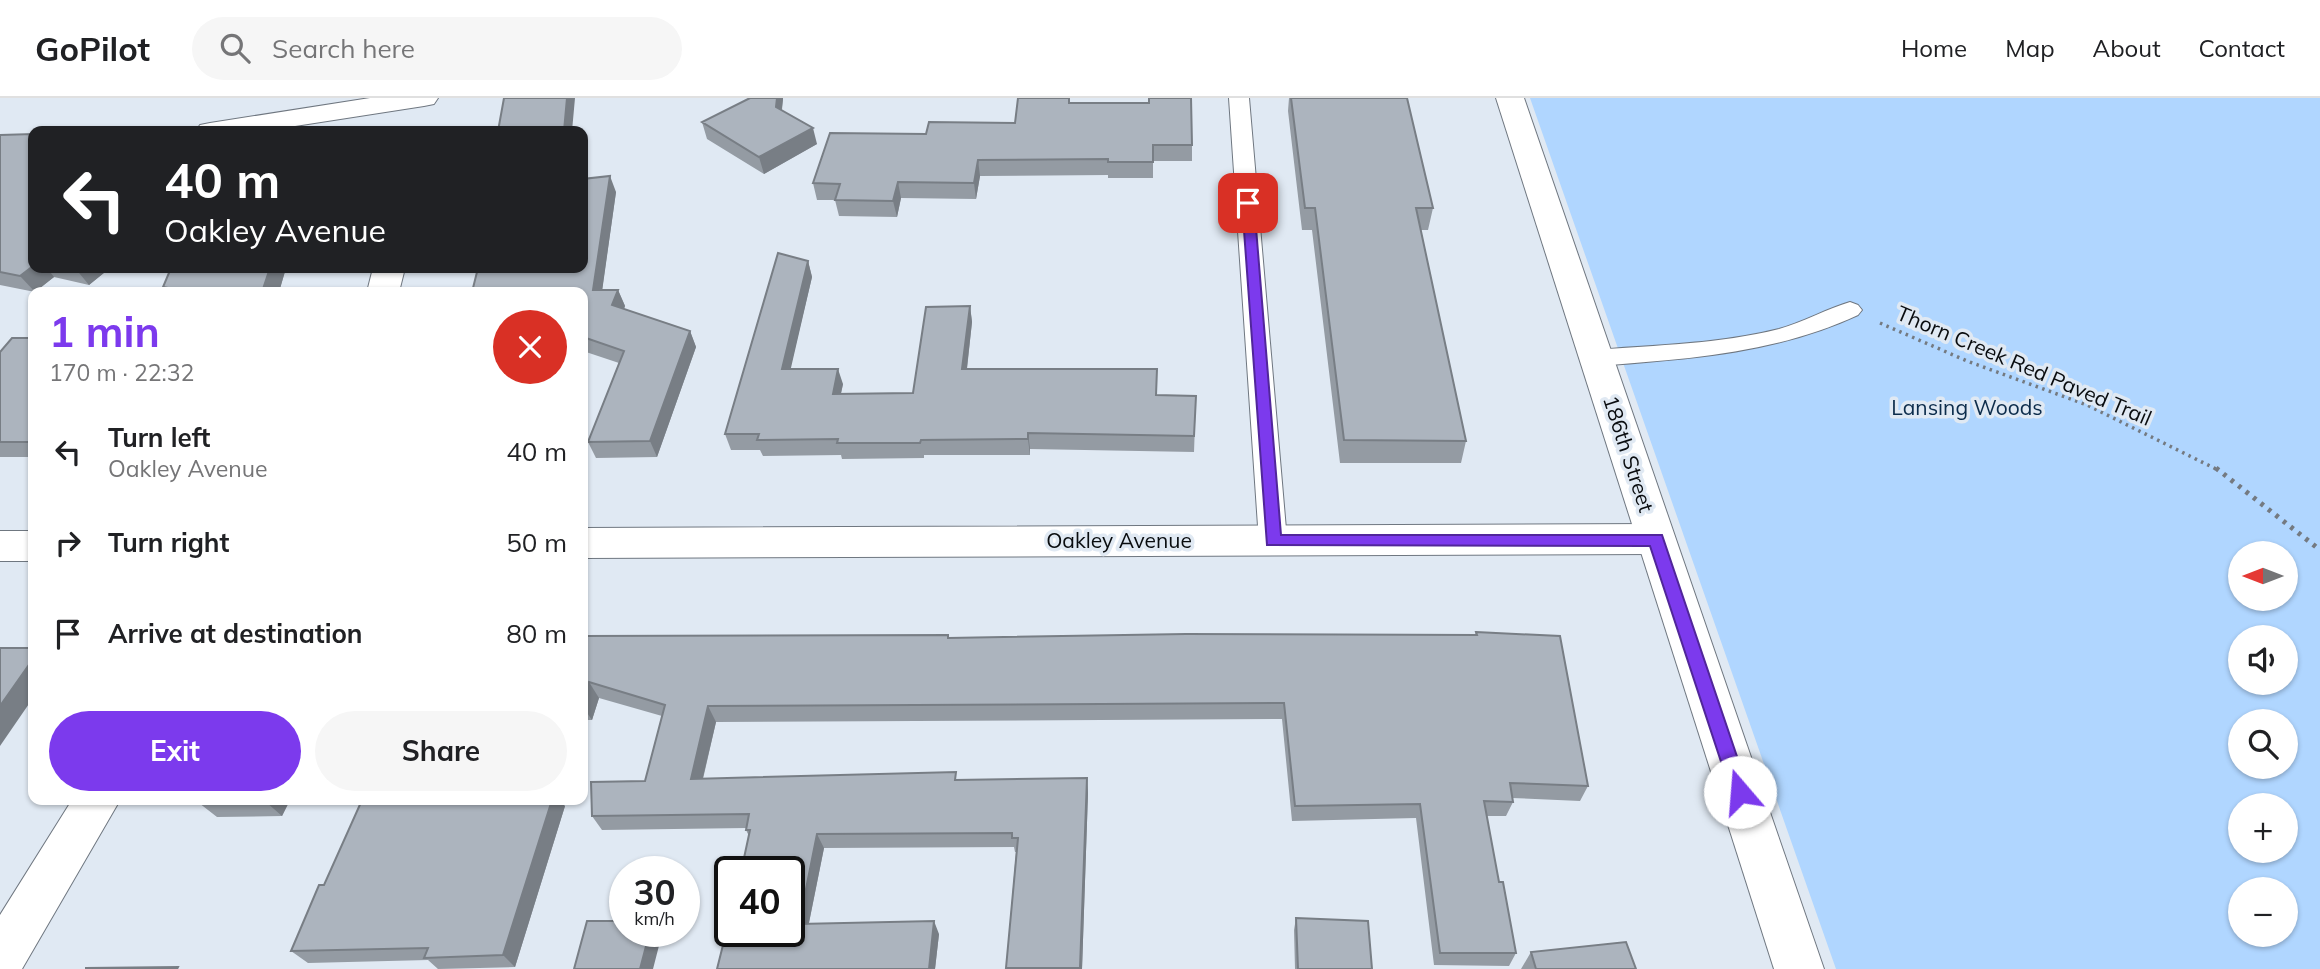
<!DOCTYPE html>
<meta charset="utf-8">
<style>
:root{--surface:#fff;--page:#f6f6f6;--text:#202124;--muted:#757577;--line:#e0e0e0;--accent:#7c3aed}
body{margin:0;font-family:Mulish,sans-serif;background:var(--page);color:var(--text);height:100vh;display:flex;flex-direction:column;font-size:26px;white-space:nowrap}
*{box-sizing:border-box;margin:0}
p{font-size:23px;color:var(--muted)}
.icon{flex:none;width:38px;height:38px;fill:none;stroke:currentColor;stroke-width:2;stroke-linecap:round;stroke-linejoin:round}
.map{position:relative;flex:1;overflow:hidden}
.details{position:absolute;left:28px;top:189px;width:560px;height:518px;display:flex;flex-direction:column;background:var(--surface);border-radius:14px;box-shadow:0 2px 5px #0004}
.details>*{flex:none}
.guide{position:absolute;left:28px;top:28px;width:560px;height:147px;border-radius:14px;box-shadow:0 2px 5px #0004;background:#202124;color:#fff;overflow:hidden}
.needle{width:46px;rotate:270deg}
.tools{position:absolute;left:2228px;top:443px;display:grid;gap:14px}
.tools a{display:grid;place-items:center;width:70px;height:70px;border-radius:50%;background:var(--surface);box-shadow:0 2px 5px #0004;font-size:35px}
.speed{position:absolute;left:609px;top:758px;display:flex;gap:14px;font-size:35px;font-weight:700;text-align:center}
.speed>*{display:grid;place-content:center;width:91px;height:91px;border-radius:50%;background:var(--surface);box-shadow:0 2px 5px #0004;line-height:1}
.speed small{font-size:18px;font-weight:400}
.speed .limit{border:4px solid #111;border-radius:10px;background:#fff;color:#111}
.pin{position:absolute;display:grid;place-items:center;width:60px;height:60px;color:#fff;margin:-30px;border-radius:14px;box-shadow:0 4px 10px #0006}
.me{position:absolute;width:77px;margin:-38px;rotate:342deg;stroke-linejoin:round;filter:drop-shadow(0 0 5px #0008)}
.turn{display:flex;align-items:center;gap:24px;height:147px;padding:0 21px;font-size:32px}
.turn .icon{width:91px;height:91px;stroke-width:2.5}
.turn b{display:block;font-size:49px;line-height:60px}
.round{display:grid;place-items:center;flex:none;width:74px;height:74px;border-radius:37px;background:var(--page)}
.overview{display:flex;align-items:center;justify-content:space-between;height:119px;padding:0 21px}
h1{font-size:42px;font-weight:700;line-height:52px;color:var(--accent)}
.cta{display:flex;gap:14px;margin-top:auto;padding:14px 21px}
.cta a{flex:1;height:80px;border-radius:42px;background:var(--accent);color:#fff;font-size:28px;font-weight:700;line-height:80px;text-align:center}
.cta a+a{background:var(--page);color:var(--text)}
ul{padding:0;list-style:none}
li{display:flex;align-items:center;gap:21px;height:91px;padding:0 21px}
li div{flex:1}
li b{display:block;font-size:26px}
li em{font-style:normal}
header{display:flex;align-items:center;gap:42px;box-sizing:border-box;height:98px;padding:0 35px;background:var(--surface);border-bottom:2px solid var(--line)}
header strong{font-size:33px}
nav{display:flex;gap:38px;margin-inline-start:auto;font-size:24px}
.search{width:490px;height:63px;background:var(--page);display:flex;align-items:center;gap:18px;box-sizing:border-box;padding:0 24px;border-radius:38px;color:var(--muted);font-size:26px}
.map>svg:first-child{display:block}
</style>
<header>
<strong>GoPilot</strong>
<div class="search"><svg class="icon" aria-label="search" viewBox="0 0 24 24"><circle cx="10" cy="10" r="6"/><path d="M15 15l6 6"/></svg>Search here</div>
<nav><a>Home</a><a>Map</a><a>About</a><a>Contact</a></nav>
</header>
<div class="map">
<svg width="2320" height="871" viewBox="0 0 2320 871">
<rect width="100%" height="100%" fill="#e0e9f3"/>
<path fill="#b0d6ff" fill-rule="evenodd" d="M1530,0h790v871h-484zM2240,455h46v45h-46zM2240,539h46v45h-46zM2240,623h46v45h-46zM2240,707h46v45h-46zM2240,791h46v45h-46z"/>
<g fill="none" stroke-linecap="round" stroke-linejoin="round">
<g stroke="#6f7780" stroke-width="2">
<path id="service" d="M1229,0h20l38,443 -4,8 -10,3 -10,-3 -4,-8z
M1850,204l8,3 4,5 -4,5c-84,39 -171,44 -262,51l-9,-2 -3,-6 3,-6 9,-2c61,-5 123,-6 183,-21 25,-7 47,-20 71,-27z"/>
</g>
<g stroke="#6f7780" stroke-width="2">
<path id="minor" d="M370,0h68l-4,6 -10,2 -161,25h-67l4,-6 10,-2z
M373,170h32l-6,24h-32z
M1656,426l14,4 5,11 -5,11 -14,4 -1073,4v-30z
M0,433h33v30h-33z
M72,702h48l-98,169h-22v-54z"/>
</g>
<g stroke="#6f7780" stroke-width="2">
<path id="tertiary" d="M1496,0h28l300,871h-50z"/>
</g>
<path stroke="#747a81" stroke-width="3.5" stroke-dasharray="2.5 4.5" stroke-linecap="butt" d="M1880,225l87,38 120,44 131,65"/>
<path stroke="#747a81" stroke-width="5" stroke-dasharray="3.5 6" stroke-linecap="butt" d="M2216,370l104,82"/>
<use href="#service" fill="#fff" fill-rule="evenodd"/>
<use href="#minor" fill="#fff" fill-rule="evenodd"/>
<use href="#tertiary" fill="#fff" fill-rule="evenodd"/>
</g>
<path fill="#949ba3" d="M1069,0l1,5 122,42v16h-39v17h-45v-3l-128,1 -4,23 -75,-1 -4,19 -58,-1 -4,-16h-18l-4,-17 113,-49 89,-11z
M1289,0h118l26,110 -5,22h-7l45,211 -5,22h-121l-28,-233h-10l-14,-119z
M783,1l-1,11 35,34 -53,30 -57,-35 -5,-17z
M0,37l33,133h77l-21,17 -35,-8 -19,15 -35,-7z
M583,59l5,14v8l28,13 -14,98h16l7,16 -1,3 66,22 6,16 -39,110 -61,1 -8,-16 31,-79 -36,-12z
M808,163l4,16 -22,92 53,15 -2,10 72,-1 57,-87 2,16 -5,47h190v26l39,1 -2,56 -164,-3v6h-106v3l-82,1 -1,-4 -78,1 -3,-6h-29l-6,-16z
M286,170l-7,24h-112l-4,-5z
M33,240v119h-33v-105z
M1476,534l112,154 -8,15 -68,-3 1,4 -7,14h-20l13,66 17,71 -7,13 -75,-1 -18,-147 -124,3 -10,-102 -566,3 -13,57 255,1 129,-2 1,15 -6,176h-76l10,-117h-1l-1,-5 -190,1 -15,75 130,11 -4,35h-218l32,-133 -3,-6v-2l-144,2 -10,-14 53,-35 17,-65 -63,-18 -7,22h-9v-84l365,-1 1,3 526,-3z
M200,702h90l-8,16 -65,1 -18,-14z
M565,708l-50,161 -77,2 -10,-9 -120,3 -17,-12 33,-66z
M1296,820l76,51h-77l-1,-39z
M1531,854l105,17h-115z"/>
<path fill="#787e85" d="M567,0h8l-3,33h-8z
M777,0h6v1l-3,24 -4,-16z
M813,30l4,16 -53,30 -5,-17z
M583,59l5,14v25l-5,-13z
M978,62l2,16 -4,23 -2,-16z
M610,78l6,16 -16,114 -7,-16z
M898,84l3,16 -4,19 -4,-16z
M808,163l4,16 -25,108 -5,-16z
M33,168v2h14l7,9 -19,15 -15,-16z
M75,170h35l-21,17z
M270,170h16l-7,24h-17z
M618,192l7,16 -6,15 -7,-16z
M970,208l2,16 -7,63 -3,-16z
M690,233l6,16 -39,110 -7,-16z
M838,271l5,15 -6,26 -4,-16z
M1028,335l2,16v6l-2,-16z
M33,561v39l-33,48v-40z
M589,584l10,16 -7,22 -9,-13v-6z
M708,608l8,16 -17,72 -8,-15z
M1087,680l1,15 -6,176h-1z
M267,702h23l-8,16 -16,-14z
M552,702h8l5,6 -50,161 -12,-12z
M817,736l7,14 -18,89 -7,-13z
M934,823l5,13 -4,35h-6z
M650,833h10l2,3 -9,35h-13z"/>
<path fill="#acb4be" stroke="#787e85" stroke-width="2" d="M504,0h63l-3,33h-66z
M750,0h27l-1,9 37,21 -54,29 -57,-35z
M1018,0h51v5h80v-5h42l1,47h-39v17h-45v-3l-130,1 -4,23 -76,-1 -5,19 -58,-1 5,-16 -27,-1 17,-50 96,1 3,-12 86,1z
M1291,0h116l26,110h-17l50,233 -122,-1 -29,-232h-10z
M33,36v132l-13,10 -20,-4v-137z
M610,78l-17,114h25l-6,15 78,26 -40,110 -62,1 36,-91 -41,-14v-45h-111l6,-24h105v-89z
M778,155l30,8 -26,108h56l-5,25 80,-1 13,-86 44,-1 -8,63h195l-1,26 40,1 -2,40 -166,-3v6l-107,1 -1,3h-83l1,-4 -81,1 2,-6h-34z
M171,170h99l-8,24h-74l-25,-5z
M12,240h21v104h-33v-90z
M1476,534l84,4 28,150 -78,-3 3,19 -29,-1 15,81h4l13,71h-76l-20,-149 -125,2 -11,-103 -576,3 -17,73 265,-7 -1,8 132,-2 -7,190h-74l12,-130h-6v-5l-195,1 -18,90 135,-3 -5,48h-212l13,-52v14h59v-59h-48l9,-42h-4l3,-16 -157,2 -1,-34 54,-1 20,-76 -76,-23 -6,19v-65l365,-1v3l238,-4 291,1z
M0,550h33v11l-33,47z
M200,702h67l-1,2 -67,1z
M362,702h190l-49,155 -79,3 4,-10 -137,3 28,-66h5z
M1296,820l72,3 4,48h-74z
M587,823h38v10h25l-10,38h-66z
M1626,844l10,27h-100l-5,-17z
M178,869l-1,2h-91v-1z"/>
<path fill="#7c3aed" stroke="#51269a" stroke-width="2" d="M1248,101l6,4 27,332h381l87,257 -2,6 -7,2 -7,-2 -2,-6 -81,-246 -383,-1 -25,-342z"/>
<g text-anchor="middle" stroke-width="7" stroke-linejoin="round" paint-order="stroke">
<g font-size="21" fill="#090c0f" stroke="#e0e9f3">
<text transform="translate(2024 268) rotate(23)" y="7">Thorn Creek Red Paved Trail</text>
<text transform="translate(1628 356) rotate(72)" y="7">186th Street</text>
<text x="1119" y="450">Oakley Avenue</text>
</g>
<g font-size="21" fill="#0c2c4b" stroke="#e0e9f3">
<text x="1967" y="317">Lansing Woods</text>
</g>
</g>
</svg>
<div class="tools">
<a><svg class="needle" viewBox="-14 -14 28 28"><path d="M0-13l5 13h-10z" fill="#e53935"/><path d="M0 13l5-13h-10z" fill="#757577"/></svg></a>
<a><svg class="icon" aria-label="sound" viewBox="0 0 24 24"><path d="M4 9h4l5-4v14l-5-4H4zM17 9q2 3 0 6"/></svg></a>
<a><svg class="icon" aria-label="search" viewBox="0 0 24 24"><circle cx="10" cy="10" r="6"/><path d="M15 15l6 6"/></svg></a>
<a>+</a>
<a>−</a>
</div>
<div class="speed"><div>30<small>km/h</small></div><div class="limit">40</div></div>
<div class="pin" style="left:1248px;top:105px;background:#d93025"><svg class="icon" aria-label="arrive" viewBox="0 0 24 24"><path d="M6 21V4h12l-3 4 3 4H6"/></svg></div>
<svg class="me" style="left:1740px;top:694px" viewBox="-20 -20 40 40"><circle r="19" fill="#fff"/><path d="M0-13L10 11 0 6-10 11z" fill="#7c3aed"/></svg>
<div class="guide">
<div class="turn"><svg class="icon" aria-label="left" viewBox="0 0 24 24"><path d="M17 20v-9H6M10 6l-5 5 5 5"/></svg><div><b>40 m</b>Oakley Avenue</div></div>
</div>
<section class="details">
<div class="overview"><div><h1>1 min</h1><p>170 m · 22:32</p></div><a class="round" style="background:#d93025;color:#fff"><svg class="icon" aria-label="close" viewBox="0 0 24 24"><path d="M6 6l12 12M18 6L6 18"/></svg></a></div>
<ul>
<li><svg class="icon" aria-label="left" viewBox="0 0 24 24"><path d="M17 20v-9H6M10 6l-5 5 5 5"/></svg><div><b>Turn left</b><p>Oakley Avenue</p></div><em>40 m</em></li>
<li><svg class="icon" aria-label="right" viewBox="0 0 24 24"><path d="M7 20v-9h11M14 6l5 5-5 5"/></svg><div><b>Turn right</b></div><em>50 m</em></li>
<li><svg class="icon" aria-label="arrive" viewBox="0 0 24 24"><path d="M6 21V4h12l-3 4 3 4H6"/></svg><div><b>Arrive at destination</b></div><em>80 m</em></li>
</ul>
<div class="cta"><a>Exit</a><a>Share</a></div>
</section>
</div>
